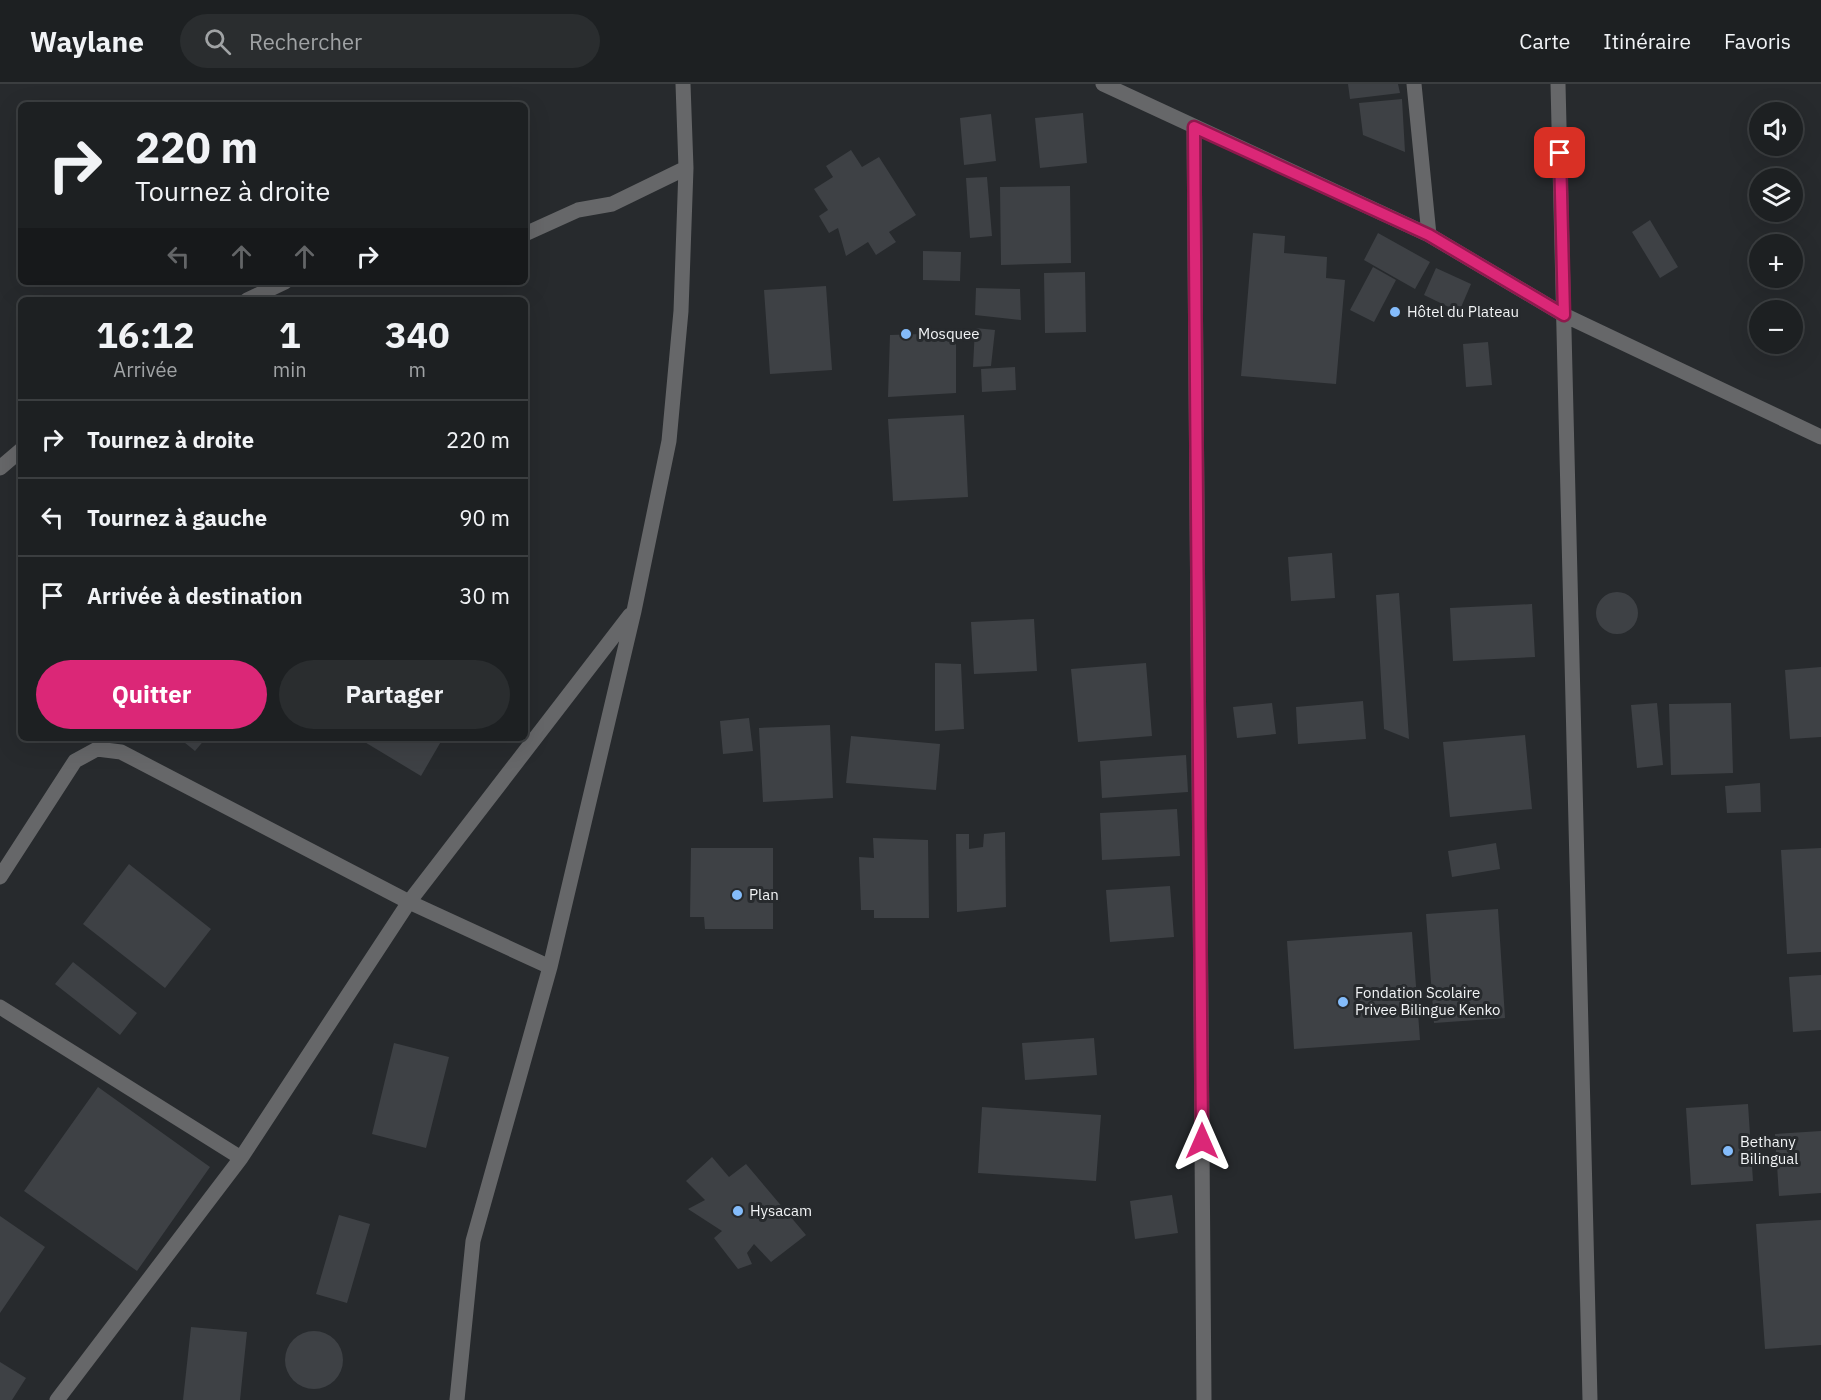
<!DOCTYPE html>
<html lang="fr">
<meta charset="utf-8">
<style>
:root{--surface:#1d2022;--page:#2a2d2f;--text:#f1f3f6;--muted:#a0a3a5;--line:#3b3e40;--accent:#db2777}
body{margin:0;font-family:"IBM Plex Sans",sans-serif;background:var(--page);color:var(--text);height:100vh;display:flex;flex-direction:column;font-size:22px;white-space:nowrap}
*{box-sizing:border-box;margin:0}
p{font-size:20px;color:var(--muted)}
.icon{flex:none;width:33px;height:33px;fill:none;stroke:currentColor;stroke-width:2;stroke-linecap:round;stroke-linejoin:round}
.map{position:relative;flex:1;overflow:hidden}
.details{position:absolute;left:18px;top:213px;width:510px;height:444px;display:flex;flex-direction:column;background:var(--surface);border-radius:9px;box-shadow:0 6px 24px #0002,0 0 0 2px var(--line)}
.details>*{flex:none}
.banner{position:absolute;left:18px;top:18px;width:510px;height:183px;border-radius:9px;box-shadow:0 6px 24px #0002,0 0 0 2px var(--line);background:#1d2022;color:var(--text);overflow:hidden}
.tools{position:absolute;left:1749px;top:18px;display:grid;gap:12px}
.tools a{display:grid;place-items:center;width:54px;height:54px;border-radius:50%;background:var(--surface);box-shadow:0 6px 24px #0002,0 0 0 2px var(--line);font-size:30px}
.pin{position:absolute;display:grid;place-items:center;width:51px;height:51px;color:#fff;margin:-26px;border-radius:12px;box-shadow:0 3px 9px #0006}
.me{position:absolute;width:66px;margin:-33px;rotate:0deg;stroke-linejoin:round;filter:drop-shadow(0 0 4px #0008)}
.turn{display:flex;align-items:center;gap:21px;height:126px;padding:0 18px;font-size:27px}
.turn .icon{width:78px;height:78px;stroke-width:2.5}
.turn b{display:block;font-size:42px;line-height:51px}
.lanes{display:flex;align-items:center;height:57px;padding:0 18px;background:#0003;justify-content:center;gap:30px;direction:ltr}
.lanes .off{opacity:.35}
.eta{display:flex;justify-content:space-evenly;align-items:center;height:102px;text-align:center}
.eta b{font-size:36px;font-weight:700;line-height:42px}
.action{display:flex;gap:12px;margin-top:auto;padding:12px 18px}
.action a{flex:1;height:69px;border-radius:36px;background:var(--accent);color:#fff;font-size:24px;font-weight:700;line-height:69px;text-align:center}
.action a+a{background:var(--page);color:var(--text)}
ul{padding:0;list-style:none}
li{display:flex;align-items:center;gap:18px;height:78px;padding:0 18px;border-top:2px solid var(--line)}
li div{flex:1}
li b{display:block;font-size:22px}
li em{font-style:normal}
header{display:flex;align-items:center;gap:36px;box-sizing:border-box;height:84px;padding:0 30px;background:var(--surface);border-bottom:2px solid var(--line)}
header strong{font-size:28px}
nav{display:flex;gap:33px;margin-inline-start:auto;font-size:21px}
.search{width:420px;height:54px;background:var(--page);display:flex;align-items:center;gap:15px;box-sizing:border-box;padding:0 21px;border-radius:33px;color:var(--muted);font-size:22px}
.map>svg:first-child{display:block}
</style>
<header>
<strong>Waylane</strong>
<div class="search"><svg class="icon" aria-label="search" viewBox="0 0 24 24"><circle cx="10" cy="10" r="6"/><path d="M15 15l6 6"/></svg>Rechercher</div>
<nav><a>Carte</a><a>Itinéraire</a><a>Favoris</a></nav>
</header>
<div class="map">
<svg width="1821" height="1316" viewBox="0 0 1821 1316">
<rect width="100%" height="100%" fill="#272a2d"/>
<path fill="#3e4145" d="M1348,0h50l2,9 -50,6z
M1402,15l3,53 -42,-17 -4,-32z
M1083,29l4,50 -47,5 -5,-50z
M991,30l5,47 -32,4 -4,-47z
M851,66l11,17 17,-10 37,58 -27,17 7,10 -20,13 -8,-13 -22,14 -8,-28 -9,5 -10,-17 9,-6 -14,-21 19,-12 -7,-11z
M987,93l5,59 -22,2 -4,-60z
M1070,102l1,77 -70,2 -1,-78z
M1650,136l28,47 -18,11 -28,-46z
M1253,149l32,3 -1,17 43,4 -1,21 19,2 -9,104 -95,-8z
M1378,149l52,29 -15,27 -51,-29z
M923,167l38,1 -1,29 -37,-1z
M1373,183l23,13 -22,42 -24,-12z
M1436,184l35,16 -12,28 -35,-17z
M1085,188l1,60 -41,1 -1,-60z
M826,202l6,84 -62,4 -6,-84z
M976,204l44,1 1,31 -46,-5z
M975,244l20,2 -4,36 -18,1z
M956,249v60l-68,4 2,-62z
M1488,258l4,43 -26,2 -3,-43z
M1015,283l1,23 -34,2 -1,-23z
M964,331l4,82 -75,4 -5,-82z
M1332,469l3,45 -44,3 -3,-44z
M1596 529a21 21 0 1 1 42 0a21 21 0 1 1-42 0Z
M1399,509l10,146 -25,-10 -8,-134z
M1532,520l3,53 -82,4 -3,-53z
M1034,535l3,52 -63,3 -3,-52z
M935,579l26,1 3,65 -29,2z
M1146,579l6,73 -74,6 -7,-73z
M1821,583v70l-31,2 -5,-69z
M1363,617l3,38 -68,5 -2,-37z
M1272,619l4,31 -39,4 -4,-31z
M1657,619l6,62 -26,3 -6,-63z
M1731,619l2,70 -62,2 -2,-71z
M749,634l4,33 -30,3 -3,-33z
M830,641l3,73 -70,4 -4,-74z
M1525,651l7,74 -82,8 -7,-75z
M851,652l89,8 -4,46 -90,-7z
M179,654h27l-11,13z
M358,654h85l-22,38z
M1186,671l2,37 -86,6 -2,-37z
M1760,699l1,29 -34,1 -2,-27z
M1177,725l3,47 -78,4 -2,-47z
M1005,748l1,75 -49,5 -1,-78h13v15l14,-2 1,-13z
M873,754l55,2 1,78h-55v-8h-13l-2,-53 15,1z
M1496,759l4,26 -48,8 -4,-26z
M691,764h82v81h-68l-1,-12h-14z
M1821,764v104l-34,2 -6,-104z
M129,780l82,65 -46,59 -82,-64z
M1170,802l4,51 -64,5 -4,-52z
M1498,825l7,109 -71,5 -8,-109z
M1412,848l8,108 -126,9 -7,-108z
M73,878l64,51 -17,22 -65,-51z
M1821,891v55l-28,2 -4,-55z
M1094,954l3,37 -72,5 -3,-37z
M394,959l55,14 -23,91 -54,-14z
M98,1003l112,80 -73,104 -113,-80z
M1748,1020l5,77 -62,4 -5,-77z
M982,1023l119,8 -5,66 -118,-8z
M1821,1047v62l-42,3 -4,-62z
M712,1073l17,20 17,-13 60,71 -35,27 -17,-18 -7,9 5,11 -14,5 -24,-31 8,-7 -34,-22 17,-9 -19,-19z
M1172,1111l6,38 -43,6 -5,-38z
M339,1131l31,9 -23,79 -31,-9z
M0,1132l45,31 -45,66z
M1821,1136v125l-56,4 -9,-125z
M191,1243l56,5 -7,68h-57z
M285 1276a29 29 0 1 1 58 0a29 29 0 1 1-58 0Z
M0,1278l26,16 -14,22h-12z"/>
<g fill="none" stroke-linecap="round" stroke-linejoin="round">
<path stroke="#666769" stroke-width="15" d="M1103,0l326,151 135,80 257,122
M1414,0l15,151
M1558,0l32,1316
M1194,43l10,1273
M525,150l53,-24 34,-6 74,-36
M247,216l38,-18
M0,384l21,-18
M0,793l75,-116 22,-12 24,3 288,150 141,65
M0,923l241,151
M57,1316l184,-242 168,-256 221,-287
M457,1316l16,-159 77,-274 84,-356 35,-170 12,-130 5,-143 -3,-84"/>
</g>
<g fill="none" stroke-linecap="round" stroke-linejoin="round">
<g stroke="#8e194d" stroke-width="15">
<path id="route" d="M1202,1057l-8,-1014 235,108 135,80 -4,-162"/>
</g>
<use href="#route" stroke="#db2777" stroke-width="10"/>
</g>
<g fill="#84bcfb" stroke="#272a2d" stroke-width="2">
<circle cx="1395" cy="228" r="6"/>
<circle cx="906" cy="250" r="6"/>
<circle cx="737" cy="811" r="6"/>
<circle cx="1343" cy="918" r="6"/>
<circle cx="1728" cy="1067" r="6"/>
<circle cx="738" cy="1127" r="6"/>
</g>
<g text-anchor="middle" stroke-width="6" stroke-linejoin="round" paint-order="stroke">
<g font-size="15" fill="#f1f3f5" stroke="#272a2d" text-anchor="start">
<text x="1407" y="233">Hôtel du Plateau</text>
<text x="918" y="255">Mosquee</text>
<text x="749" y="816">Plan</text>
<text x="1355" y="914">Fondation Scolaire<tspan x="1355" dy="17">Privee Bilingue Kenko</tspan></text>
<text x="1740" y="1063">Bethany<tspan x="1740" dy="17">Bilingual</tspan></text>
<text x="750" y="1132">Hysacam</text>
</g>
</g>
</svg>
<div class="tools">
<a><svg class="icon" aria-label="sound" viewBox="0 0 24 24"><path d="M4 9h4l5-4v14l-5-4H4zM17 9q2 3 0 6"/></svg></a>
<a><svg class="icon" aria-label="layers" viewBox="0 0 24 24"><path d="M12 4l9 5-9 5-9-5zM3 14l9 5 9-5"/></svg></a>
<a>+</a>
<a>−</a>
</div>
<div class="pin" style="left:1560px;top:69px;background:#d93025"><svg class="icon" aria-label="arrive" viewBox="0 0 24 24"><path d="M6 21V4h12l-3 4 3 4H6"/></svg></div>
<svg class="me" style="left:1202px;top:1057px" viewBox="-20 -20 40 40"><path d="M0-17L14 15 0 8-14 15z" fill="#db2777" stroke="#fff" stroke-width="4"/></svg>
<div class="banner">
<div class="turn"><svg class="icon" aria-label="right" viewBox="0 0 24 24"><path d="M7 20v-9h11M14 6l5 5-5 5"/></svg><div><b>220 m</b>Tournez à droite</div></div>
<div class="lanes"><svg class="icon off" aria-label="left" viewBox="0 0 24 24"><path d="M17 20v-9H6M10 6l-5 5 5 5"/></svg><svg class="icon off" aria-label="ahead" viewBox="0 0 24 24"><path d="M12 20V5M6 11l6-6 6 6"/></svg><svg class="icon off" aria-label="ahead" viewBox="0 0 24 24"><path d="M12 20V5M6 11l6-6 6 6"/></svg><svg class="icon" aria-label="right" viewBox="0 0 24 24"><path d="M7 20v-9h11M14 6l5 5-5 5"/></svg></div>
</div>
<section class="details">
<div class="eta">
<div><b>16:12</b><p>Arrivée</p></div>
<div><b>1</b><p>min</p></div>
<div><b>340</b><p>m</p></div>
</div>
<ul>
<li><svg class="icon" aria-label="right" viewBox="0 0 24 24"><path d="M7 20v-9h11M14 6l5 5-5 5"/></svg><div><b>Tournez à droite</b></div><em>220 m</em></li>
<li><svg class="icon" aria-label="left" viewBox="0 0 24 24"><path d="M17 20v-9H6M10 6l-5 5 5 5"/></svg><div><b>Tournez à gauche</b></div><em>90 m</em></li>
<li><svg class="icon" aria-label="arrive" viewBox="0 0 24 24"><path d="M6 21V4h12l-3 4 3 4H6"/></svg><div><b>Arrivée à destination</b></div><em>30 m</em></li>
</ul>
<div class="action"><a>Quitter</a><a>Partager</a></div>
</section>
</div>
